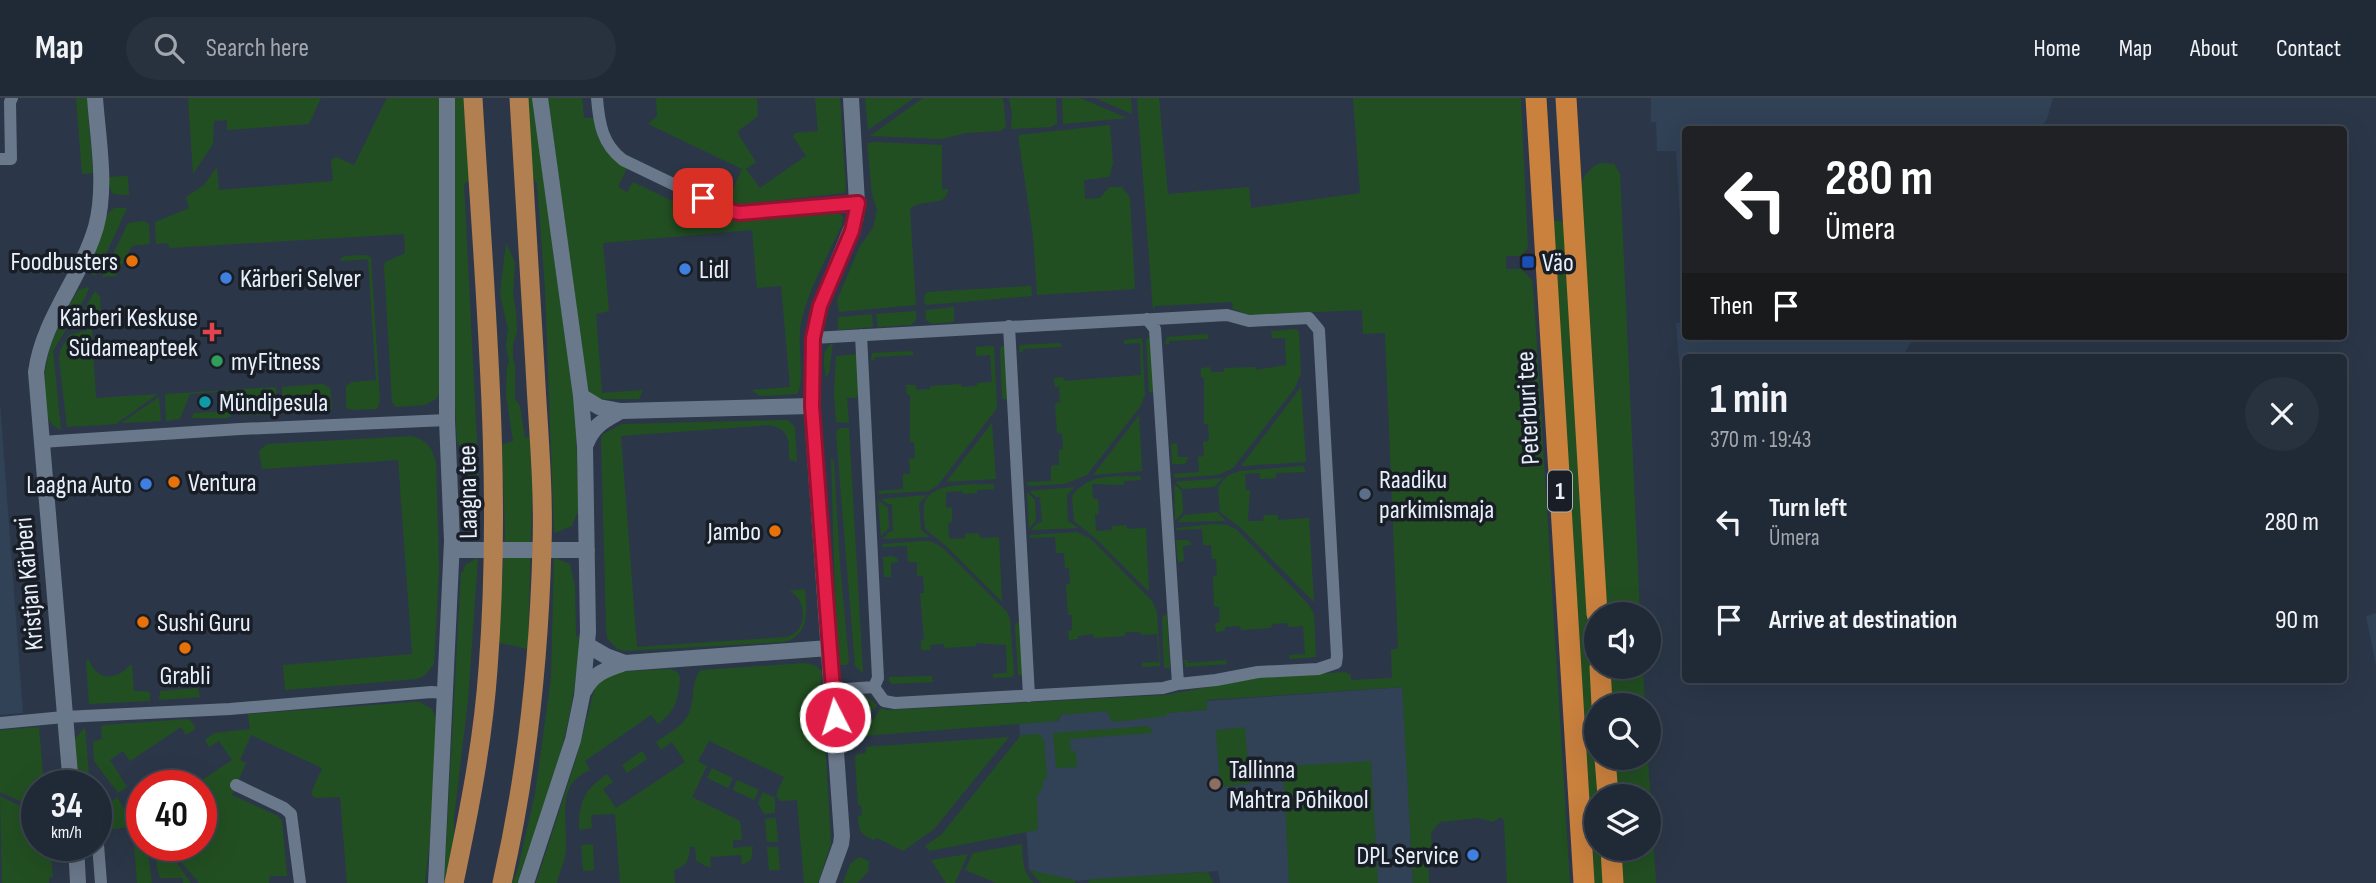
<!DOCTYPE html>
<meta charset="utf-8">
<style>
:root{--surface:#202936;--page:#28313e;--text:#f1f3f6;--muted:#a2a6ad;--line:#3d4551}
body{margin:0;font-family:"Sofia Sans Condensed",sans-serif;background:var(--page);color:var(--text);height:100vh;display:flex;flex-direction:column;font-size:26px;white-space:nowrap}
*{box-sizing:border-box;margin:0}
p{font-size:23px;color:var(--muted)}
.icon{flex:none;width:38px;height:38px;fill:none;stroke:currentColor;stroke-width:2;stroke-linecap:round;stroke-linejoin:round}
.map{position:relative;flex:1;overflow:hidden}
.sheet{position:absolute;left:1682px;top:256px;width:665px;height:329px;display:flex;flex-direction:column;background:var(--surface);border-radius:7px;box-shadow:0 7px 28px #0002,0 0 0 2px var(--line)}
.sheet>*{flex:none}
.guide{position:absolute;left:1682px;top:28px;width:665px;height:214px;border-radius:7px;box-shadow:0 7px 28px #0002,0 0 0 2px var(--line);background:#202124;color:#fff;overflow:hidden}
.fabs{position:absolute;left:1584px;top:504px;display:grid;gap:14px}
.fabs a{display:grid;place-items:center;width:77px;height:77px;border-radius:50%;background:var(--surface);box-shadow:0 7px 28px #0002,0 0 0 2px var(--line);font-size:35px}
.speed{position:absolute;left:21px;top:672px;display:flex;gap:14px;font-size:35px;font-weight:700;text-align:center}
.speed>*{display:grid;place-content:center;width:91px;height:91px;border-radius:50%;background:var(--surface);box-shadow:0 7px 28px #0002,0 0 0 2px var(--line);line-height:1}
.speed small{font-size:18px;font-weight:400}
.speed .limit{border:10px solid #d22;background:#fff;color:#111}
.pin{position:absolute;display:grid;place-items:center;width:60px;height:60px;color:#fff;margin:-30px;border-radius:14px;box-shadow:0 4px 10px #0006}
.me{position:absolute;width:77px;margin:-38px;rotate:355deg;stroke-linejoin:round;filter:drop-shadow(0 0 5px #0008)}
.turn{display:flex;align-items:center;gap:24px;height:147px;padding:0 28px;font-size:32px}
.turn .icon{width:91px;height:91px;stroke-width:2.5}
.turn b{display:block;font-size:49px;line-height:60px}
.then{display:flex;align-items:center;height:66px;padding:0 28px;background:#0003;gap:14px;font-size:26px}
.round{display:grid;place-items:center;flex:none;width:74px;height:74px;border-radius:37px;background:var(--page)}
.overview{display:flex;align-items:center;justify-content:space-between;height:119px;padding:0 28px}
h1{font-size:42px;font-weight:700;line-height:52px}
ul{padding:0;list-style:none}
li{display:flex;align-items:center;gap:21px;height:98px;padding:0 28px}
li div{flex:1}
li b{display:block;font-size:26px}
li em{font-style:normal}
header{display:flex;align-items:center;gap:42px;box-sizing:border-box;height:98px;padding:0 35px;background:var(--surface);border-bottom:2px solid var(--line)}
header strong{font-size:33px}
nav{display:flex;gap:38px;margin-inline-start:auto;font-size:24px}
.search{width:490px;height:63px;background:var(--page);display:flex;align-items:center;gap:18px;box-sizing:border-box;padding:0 24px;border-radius:38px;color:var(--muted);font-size:26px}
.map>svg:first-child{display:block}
</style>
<header>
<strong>Map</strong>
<div class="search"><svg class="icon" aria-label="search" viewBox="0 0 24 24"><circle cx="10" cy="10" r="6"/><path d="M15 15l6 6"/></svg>Search here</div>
<nav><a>Home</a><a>Map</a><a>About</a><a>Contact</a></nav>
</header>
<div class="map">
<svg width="2376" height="785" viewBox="0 0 2376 785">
<rect width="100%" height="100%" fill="#2b3748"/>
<path fill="#314156" d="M1651,0h402l-6,21 -7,10 -355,1v179l-9,-158h-19l-1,-29h-5z
M1676,225h9v13h230l-13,21h-217v83z
M0,304l23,311 -23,2z
M2376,515v52l-10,-49z
M1403,589l10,196h-193l-2,-12 -145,10 -44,-11 -10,-147 39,-2 4,-7 44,-4 5,7 96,-7v-9z"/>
<path fill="#224f22" d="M76,0h11l6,75 -11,1z
M188,0h133l-12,26 -82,6v-10l-13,1 -1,23 -20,30z
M387,0h54l-1,294 -4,7 -11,6 -29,2 -4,-5 -8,-135 1,-5 20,-9 -1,-19 -235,14 -1,-5 -12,1 -1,-22 34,-14 -3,-11 18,-12 13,-18 2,23 114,-9 -2,-21 5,-3 18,8z
M454,0h10l5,83 -5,3 14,278v71l-12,-6 -6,-81 -3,-4 -3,-56z
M528,0h5l42,310 4,105h-2l-5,13 -18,7 -9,-244 -8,-106 -5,-6z
M546,0h36l2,20h10c2,22 13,40 33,50l-9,19 9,5 6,-10 83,40 5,-9 12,6h6l98,-9v3l6,3 -1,9c-14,30 -39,74 -42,106 -2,16 5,52 -3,63l-37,2 -8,-6 38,-3 -9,-101 -24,2 -5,-58 -149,13 6,68 -13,3 6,79 41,-3 -4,9h-42l-9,-9z
M656,0h101l1,18 -21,16 19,30 -10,7 14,19 46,-32 -13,-20 2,-3 23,-2 -3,-33h25l6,92 -3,3 -104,12 -12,-4 15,-32 -94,-45 9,-8z
M865,0h49l-46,32z
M923,0h80l3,29 -6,4 -34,2 -24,6 -72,-3z
M1009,0h47l1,25 -6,4 -40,2 1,-15z
M1062,0h18l47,20 -64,6z
M1095,0h36l1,16z
M1137,0h22l9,96 81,-7 2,21 109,-15 -7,-95h168l7,150 -7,8h-15v13h15l11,11 2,19 36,584h-63l-3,-62 -3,-4 -8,5 -15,-4 -38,4 -9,11 1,18 -4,1 1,31h-16l-11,-196 -195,13v10l-40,3v3l-54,6 -7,-11 -45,4 -4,6 -195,15 19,-28 7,2 277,-15 98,-18 82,-5 6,3v5l41,-2 -1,-28 7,-2 -13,-315 -22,1 -1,-24 -113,5 -16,-6 -1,-7 -77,4 -2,5z
M1110,27l3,39 -4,13 -25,3 1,19 15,-1 9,-11h13l8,11 5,91 -98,6 -4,-59 -15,-101z
M876,44l66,3v44h6c-1,20 -26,8 -38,20l6,96 -77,7 -2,-12 23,-54 13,-18 4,-18 -5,-16 -5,-51z
M1600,65l14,1 6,10 20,440h-36l-24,-425c3,-13 8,-20 20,-26z
M128,78l1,19 -16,-1 -4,-8v-9z
M114,110h13l-31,68 -6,-4 -2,-4 20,-55z
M1553,122l11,2 35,574h-3v53h6l2,34h-11z
M144,123l5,3 1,20 -18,2 -16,30 -14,1 26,-54z
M506,145l9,19 -2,32 3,18 1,20 -4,12v15l2,6v34l5,7 5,32 5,-1 2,55 -4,157 -29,-6 6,-111 -3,-87 11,-4 -7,-47 1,-26 2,-6 -3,-16 2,-17 -8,-35z
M367,157l4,3 9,143 -3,8 -24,1 -7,-2v-22l6,-4 24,-2 -8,-121 -29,2 5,-5z
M1031,188l1,10 -107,9 -1,-9 3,-4z
M87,189l2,1 -3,8 -33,55 8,79c-15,-7 -15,-17 -16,-32 -4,-41 13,-74 33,-108z
M95,193l5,6 1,27 -27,3z
M954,209v14l-1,1 -21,2 -6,-4 -1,-10z
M916,213v9l-5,5 -33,2 -2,-13z
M872,216l1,13 -35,3v-13z
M92,231l4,69 62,-4 -42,30 -49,3 -8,-67 1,-9 9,-16z
M1296,231l3,3 2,41 -6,15 -62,80 -15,7 -43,3 -2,-4 26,-2 -1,-15 6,-1 -1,-14 6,-1 -1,-17h-4v-46l-3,-1v-9l9,-1 1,5h13v-4l32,-1v3l30,-5 -1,-27h-13l-1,-7z
M1208,236v5l-39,2v3h-4l2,-7z
M1152,239l2,56 -5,-1 -3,-53z
M1142,240l3,57 -5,12 -53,68 -23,9 -36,2 -2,-4 25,-1v-15l8,-1v-15l4,-1 -1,-15 -5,-1 -2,-30 5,-1 -1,-15h-4l-1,-9 9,-1 1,4 77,-6 -1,-32 -16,1v-4z
M833,245l-4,29 -3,6c-2,-12 -6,-29 7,-35z
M1061,245v4l-38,2 -1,3h-3l1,-7z
M994,248l3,62 -59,77 -9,6 -50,3 -1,-3 25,-2v-15h7l-1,-15 6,-1 -1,-16h-4v-47h-3l-1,-10h10v5l14,-1v-3l31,-2 1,3 15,-1v-3l15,-1 -2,-27 -14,1v-9z
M1002,248h3l3,53h-6l-2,-50z
M913,253v4l-38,2 -1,3 -3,1 1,-8z
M857,256l2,33 -2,11h-10l2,25 -13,-1 -2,-28 2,-38z
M322,286l8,4 2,21 -7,3 -42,2 -1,-27z
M276,289l2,28h-36l-10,-24 -42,3 -10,25 -14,2 -1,-27z
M1301,289l5,75 -65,4z
M159,299l2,24 -40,2z
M228,313l4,5 -6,2h-35l3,-5z
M1139,317l3,56 -49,4z
M784,322h4l7,7 2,35 -8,-3c0,-19 1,-29 -19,-34l-149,11 16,211 150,-10c2,-1 9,-4 10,-6 11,-11 6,-35 -8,-40l16,-2c2,22 5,44 -20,53l-160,9 -8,-2 -10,-11 -1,-10 -5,-191 2,-3 19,-10z
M992,325l4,56 -50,3z
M840,330h9l14,245 -8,-7 -19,-232 1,-4z
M412,338c15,4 21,13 24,27l3,107 -5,94 -9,11 -8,4 -132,11 -2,-25 129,-11 -14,-194 -136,9 -3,-18 8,-7z
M1177,345l1,14h10l-1,4 -3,3h-12l-1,-20z
M831,359l3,5 6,103 9,97 -3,3h-9z
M1303,368l3,6 -30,1v5l-16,1v-6l-15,1 1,16h4l-2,31h15l1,-6h14v5l31,-2 5,84 -72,-73 -22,-17 -2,-25 9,-11 12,-5z
M1140,378l1,4 -17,1v4l-32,-1 1,15h5l1,15h-4l1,17 16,-1v-4l14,-1 1,4 19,-1 3,64 -55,-55 -20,-16 -2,-25c18,-24 41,-19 68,-20z
M1223,380l-9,9 -31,2 -8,-7z
M994,386v5l-17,1v3l-14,1 -1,-3 -16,1v15l6,1v14l-4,1 1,16 16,-1v-4l14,-1 1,5 19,-1 3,65 -57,-57 -20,-16c0,-7 -2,-16 -1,-23 4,-26 51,-21 70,-22z
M1174,386l8,7 1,21 -8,9z
M1075,389l-8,8 1,26 10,7 -47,2 7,-7 4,-1 -2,-25h-4l-7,-6z
M1027,394l8,8 1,20 -7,9z
M927,397l-8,8 2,27 9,7 -47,2 6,-7 4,-1 -1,-27h-4l-7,-5z
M878,402l10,8 1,20 -8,8z
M1217,414l9,9 -49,1 7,-7z
M1214,426l13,1 10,5 72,75 5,9 2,43 -26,2 -1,-4 16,-1 -2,-28 -15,1 -1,-4 -15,1 -1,4 -30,2 -1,-4 -15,1v4l-9,1 -1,-9 5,-1 -1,-15 -5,-1 -1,-30 4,-1 -1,-16h-4l-1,-14h-8l-1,-16 -26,1v-2z
M1077,434l14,7 61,62 5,11 3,54 -18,1v-4l17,-1 -2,-28 -16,1 -1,-3h-15v4l-31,2 -1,-4 -15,2v3l-9,1 -1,-9 4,-1v-15h-4l-2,-31h4l-1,-16h-4l-1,-15h-8l-1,-16 -26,1 1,-3z
M1176,442h12l3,3v2l-8,1 1,15 -6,1z
M923,443l10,1 11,7 63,63 3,7 4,55 -2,3 -19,1v-4l14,-1 -1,-28 -30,-2v3l-32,2v-4l-13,1 -1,5h-9v-9l3,-1 -4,-47h4l-1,-17h-6v-14h-9l-1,-16 -25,1v-3z
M892,458l5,2 1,4 -7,1v14h-7l-1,-20z
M478,460l-10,142 -14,117v27l-8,39h-2l17,-311h2l2,-7z
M554,460l16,6 5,23 1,49 3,1c-3,87 -33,165 -61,246h-6l5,-11 18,-78 16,-116z
M1164,517h3l3,53h-4l-2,-1 -2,-49z
M1017,524h3l4,54 -6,-1 -3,-50z
M89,562c8,22 28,20 41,5l2,1 2,25h12l4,2v8l-61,3 -3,-43z
M1184,562h3l1,3 38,-3 1,4 -41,3z
M805,565l9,2 7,5 10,174 -13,39h-14l-7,-83 -17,1 -4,-6 8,-18 -75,-36 -11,20 9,5 -15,31 48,24 2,19h-9v8l20,-2 -2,14 -9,5 -1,-10 -31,2 1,10 -6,-1 -9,-6 -1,-13h-5c-1,13 -3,19 -16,23l1,13h-55l-5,-69 -24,1 1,13 -13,2c0,-30 5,-39 28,-56l6,8 -10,7 13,19 69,-46 -13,-20 -11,8 -5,-8c11,-8 28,-16 33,-29 6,-14 2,-33 12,-43z
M1607,569h36l2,38h-36z
M670,571l6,2 4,6c-1,21 -4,34 -22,47l-7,-9 -66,46 5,9c-34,14 -23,47 -24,76 0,14 -6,24 -9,37h-21l41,-127 19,-73 18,-11z
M932,578l1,6 -41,2 -3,-3v-4z
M198,590l2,9 -41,3 1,-9z
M858,596l9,3 10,8 -17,25z
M852,598l3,40 -8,-7 -2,-23z
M415,604h5l12,7 5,12 -7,117 -5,45h-78l-7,-86 -25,1 -4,-5 11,-25 -71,-33 -11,25 6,3 -14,32 46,21 4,5 5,55h-17l-1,7h-70l-33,-38h35v-59h-8l39,-26 -13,-19 -10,6 -4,-7 9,-7 36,-4 -2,-15z
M189,621l6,7 -1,4 -8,5 -5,-8 -51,34 -7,-10 -13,9 17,27 -9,6 -24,-32 -1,-20 9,-2 -1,-12 3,-2z
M1148,628l5,5v2l-83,6 1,12h5l1,16 -21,1 -3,-35z
M39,629l5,59h-7v23l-37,-17v-62z
M85,629l5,59h-14l-1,-47z
M1245,629l5,57 -30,3 -4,-57z
M1040,636l4,6 3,38 -4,3 -1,8 -5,7 1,34 -109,21 -4,-5 16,-11 80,-100z
M1009,639l-75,92 -31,22 -26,-13 -3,2c-14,-5 -15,-10 -16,-24l4,-1 -1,-10h-3l-3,-48 3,-3 8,-1v-6z
M642,653l5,8 -20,14 -5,-8z
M1612,660h36l8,125h-36l-2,-34h30v-53h-33z
M1371,663l7,122h-89l-6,-117z
M712,670l21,10 -5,10 -21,-10z
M737,682l22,10 -5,10 -21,-10z
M763,694l12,6v15l-11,1 -6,-11z
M0,698l37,18v31h13l3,32 -4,1v5h-47z
M117,699l17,27 -1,3 -32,3 -1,-20z
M776,720l2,24h-11l-2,-23z
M133,736l9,1v10h5l5,38h-15z
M593,746l1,26 -11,1 -2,-26z
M1022,746c1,16 0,28 12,39h-38l-31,-13 8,-17z
M155,747c15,3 27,26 36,38h-8v-5h-23l-3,-10z
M767,749h11l2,23h-11z
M968,756l-13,29h-9l-15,-23z
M859,759l10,4 -1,11 -11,11h-14l7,-19z
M1029,772l46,10v3h-34z
M1208,774l5,11h-125l3,-4z"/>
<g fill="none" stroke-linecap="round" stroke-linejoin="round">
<path stroke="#6a788b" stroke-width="12" d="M597,0c2,25 5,46 26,62l108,52 8,1 118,-10
M0,61h11l-1,-57 2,-4
M1009,228l20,370
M813,240l414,-23 22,6 60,-3 10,12 18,326 -1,7 -18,6 -60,3 -42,8 -38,4
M41,344l199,-13 207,-9
M874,589l10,14 11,2 268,-15 15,-4 -23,-355 -8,-10
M832,592l42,-3 4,-9 -17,-343
M0,625l64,-6 166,-8 201,-17 15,1
M236,687l48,23 7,6 9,69
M97,734l4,51"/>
<path stroke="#6a788b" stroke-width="16" d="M581,298l18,11 22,4 191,-5
M586,346c7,-19 19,-24 35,-33
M452,452h135
M587,547l19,11 19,7
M584,593c9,-18 23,-22 41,-28l204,-15
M71,688l-35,-414c7,-53 45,-94 60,-145 11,-41 2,-87 -1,-129
M76,747l2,38
M436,785l16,-342 -5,-121v-322
M526,785l47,-143 9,-44 6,-64 -3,-185 -4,-51 -41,-298
M827,785l14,-39 1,-8 -29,-408 -1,-61 1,-29 7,-32 36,-89 1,-14 -6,-105"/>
<path stroke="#b27f51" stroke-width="19" d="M454,785c15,-71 29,-142 34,-214 15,-190 -4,-381 -15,-571
M502,785c25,-110 37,-223 40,-336 2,-59 -4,-120 -7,-180 -6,-89 -11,-179 -16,-269"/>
<path stroke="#ca813e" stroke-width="21" d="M1536,0l48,785
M1566,0l31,516
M1600,569l2,38
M1605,660l3,38
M1611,751l2,34"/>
</g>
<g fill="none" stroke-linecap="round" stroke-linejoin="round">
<g stroke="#92132f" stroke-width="18">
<path id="route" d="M703,100l20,11 16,4 119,-10 -6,28 -32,75 -7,32 -1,68 23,311"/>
</g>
<use href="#route" stroke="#e11d48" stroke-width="12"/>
</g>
<g fill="#e8710a" stroke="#191e26" stroke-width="2.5">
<circle cx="132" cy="163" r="7"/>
<circle cx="174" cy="384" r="7"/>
<circle cx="775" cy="433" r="7"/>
<circle cx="143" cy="524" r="7"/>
<circle cx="185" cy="550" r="7"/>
</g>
<rect fill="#1a4fb4" stroke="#191e26" stroke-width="2.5" x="1521" y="157" width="14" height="14" rx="3.5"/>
<g fill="#3f7fe0" stroke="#191e26" stroke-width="2.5">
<circle cx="685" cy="171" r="7"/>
<circle cx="226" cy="180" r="7"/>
<circle cx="146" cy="386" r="7"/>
<circle cx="1473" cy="757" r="7"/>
</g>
<path fill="#e0444e" stroke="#191e26" stroke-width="2.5" d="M208.5 223.5h7v7h7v7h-7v7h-7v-7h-7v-7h7z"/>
<circle fill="#2e9e5b" stroke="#191e26" stroke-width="2.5" cx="217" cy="263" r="7"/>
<circle fill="#0f9aa8" stroke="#191e26" stroke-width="2.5" cx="205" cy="304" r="7"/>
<circle fill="#5c6f8a" stroke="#191e26" stroke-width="2.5" cx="1365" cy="396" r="7"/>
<circle fill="#8d6e63" stroke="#191e26" stroke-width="2.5" cx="1215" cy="686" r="7"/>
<g text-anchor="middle" stroke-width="7" stroke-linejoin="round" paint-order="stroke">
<rect fill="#191e26" stroke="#a9b0ba" stroke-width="2" x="1548" y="372.5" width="24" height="41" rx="5"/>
<g font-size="24" font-weight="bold" fill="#e7effa">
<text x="1560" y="401">1</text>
</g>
<g font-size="26" fill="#e7effa" stroke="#191e26" text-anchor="start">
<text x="118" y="172" text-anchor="end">Foodbusters</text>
<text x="1542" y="173">Väo</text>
<text x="699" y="180">Lidl</text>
<text x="240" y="189">Kärberi Selver</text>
<text x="198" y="228" text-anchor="end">Kärberi Keskuse<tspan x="198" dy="30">Südameapteek</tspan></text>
<text x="231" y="272">myFitness</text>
<text x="219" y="313">Mündipesula</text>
<text x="1379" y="390">Raadiku<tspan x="1379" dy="30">parkimismaja</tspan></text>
<text x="188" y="393">Ventura</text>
<text x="132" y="395" text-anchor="end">Laagna Auto</text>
<text x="761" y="442" text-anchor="end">Jambo</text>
<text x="157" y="533">Sushi Guru</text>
<text x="185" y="586" text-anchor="middle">Grabli</text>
<text x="1229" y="680">Tallinna<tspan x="1229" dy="30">Mahtra Põhikool</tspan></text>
<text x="1459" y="766" text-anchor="end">DPL Service</text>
</g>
<g font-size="26" fill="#e7effa" stroke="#191e26">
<text transform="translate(1527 310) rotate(-93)" y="9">Peterburi tee</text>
<text transform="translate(467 394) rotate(-91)" y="9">Laagna tee</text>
<text transform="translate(28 486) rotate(-95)" y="9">Kristjan Kärberi</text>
</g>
</g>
</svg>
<div class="fabs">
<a><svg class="icon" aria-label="sound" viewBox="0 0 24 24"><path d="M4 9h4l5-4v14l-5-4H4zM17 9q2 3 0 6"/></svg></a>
<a><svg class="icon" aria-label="search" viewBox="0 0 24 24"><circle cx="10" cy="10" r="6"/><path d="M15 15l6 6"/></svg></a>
<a><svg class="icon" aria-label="layers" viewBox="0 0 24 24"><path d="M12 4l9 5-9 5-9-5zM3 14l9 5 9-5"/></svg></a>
</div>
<div class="speed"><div>34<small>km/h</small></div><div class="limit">40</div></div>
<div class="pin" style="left:703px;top:100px;background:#d93025"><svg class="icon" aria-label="arrive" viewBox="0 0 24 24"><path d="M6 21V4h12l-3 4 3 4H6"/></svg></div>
<svg class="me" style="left:835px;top:619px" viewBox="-20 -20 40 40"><circle r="17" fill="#e11d48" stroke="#fff" stroke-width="3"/><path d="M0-11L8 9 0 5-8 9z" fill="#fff"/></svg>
<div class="guide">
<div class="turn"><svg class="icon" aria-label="left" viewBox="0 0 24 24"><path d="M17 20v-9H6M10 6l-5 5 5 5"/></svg><div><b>280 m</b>Ümera</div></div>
<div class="then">Then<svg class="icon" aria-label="arrive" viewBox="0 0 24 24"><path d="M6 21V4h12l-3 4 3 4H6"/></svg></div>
</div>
<section class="sheet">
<div class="overview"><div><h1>1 min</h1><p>370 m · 19:43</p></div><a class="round"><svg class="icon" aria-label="close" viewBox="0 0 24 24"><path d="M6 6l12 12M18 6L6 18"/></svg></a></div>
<ul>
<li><svg class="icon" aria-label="left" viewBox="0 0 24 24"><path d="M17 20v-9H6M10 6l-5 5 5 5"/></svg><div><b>Turn left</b><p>Ümera</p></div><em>280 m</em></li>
<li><svg class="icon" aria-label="arrive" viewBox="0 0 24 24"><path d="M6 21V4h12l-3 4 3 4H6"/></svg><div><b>Arrive at destination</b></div><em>90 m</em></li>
</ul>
</section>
</div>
